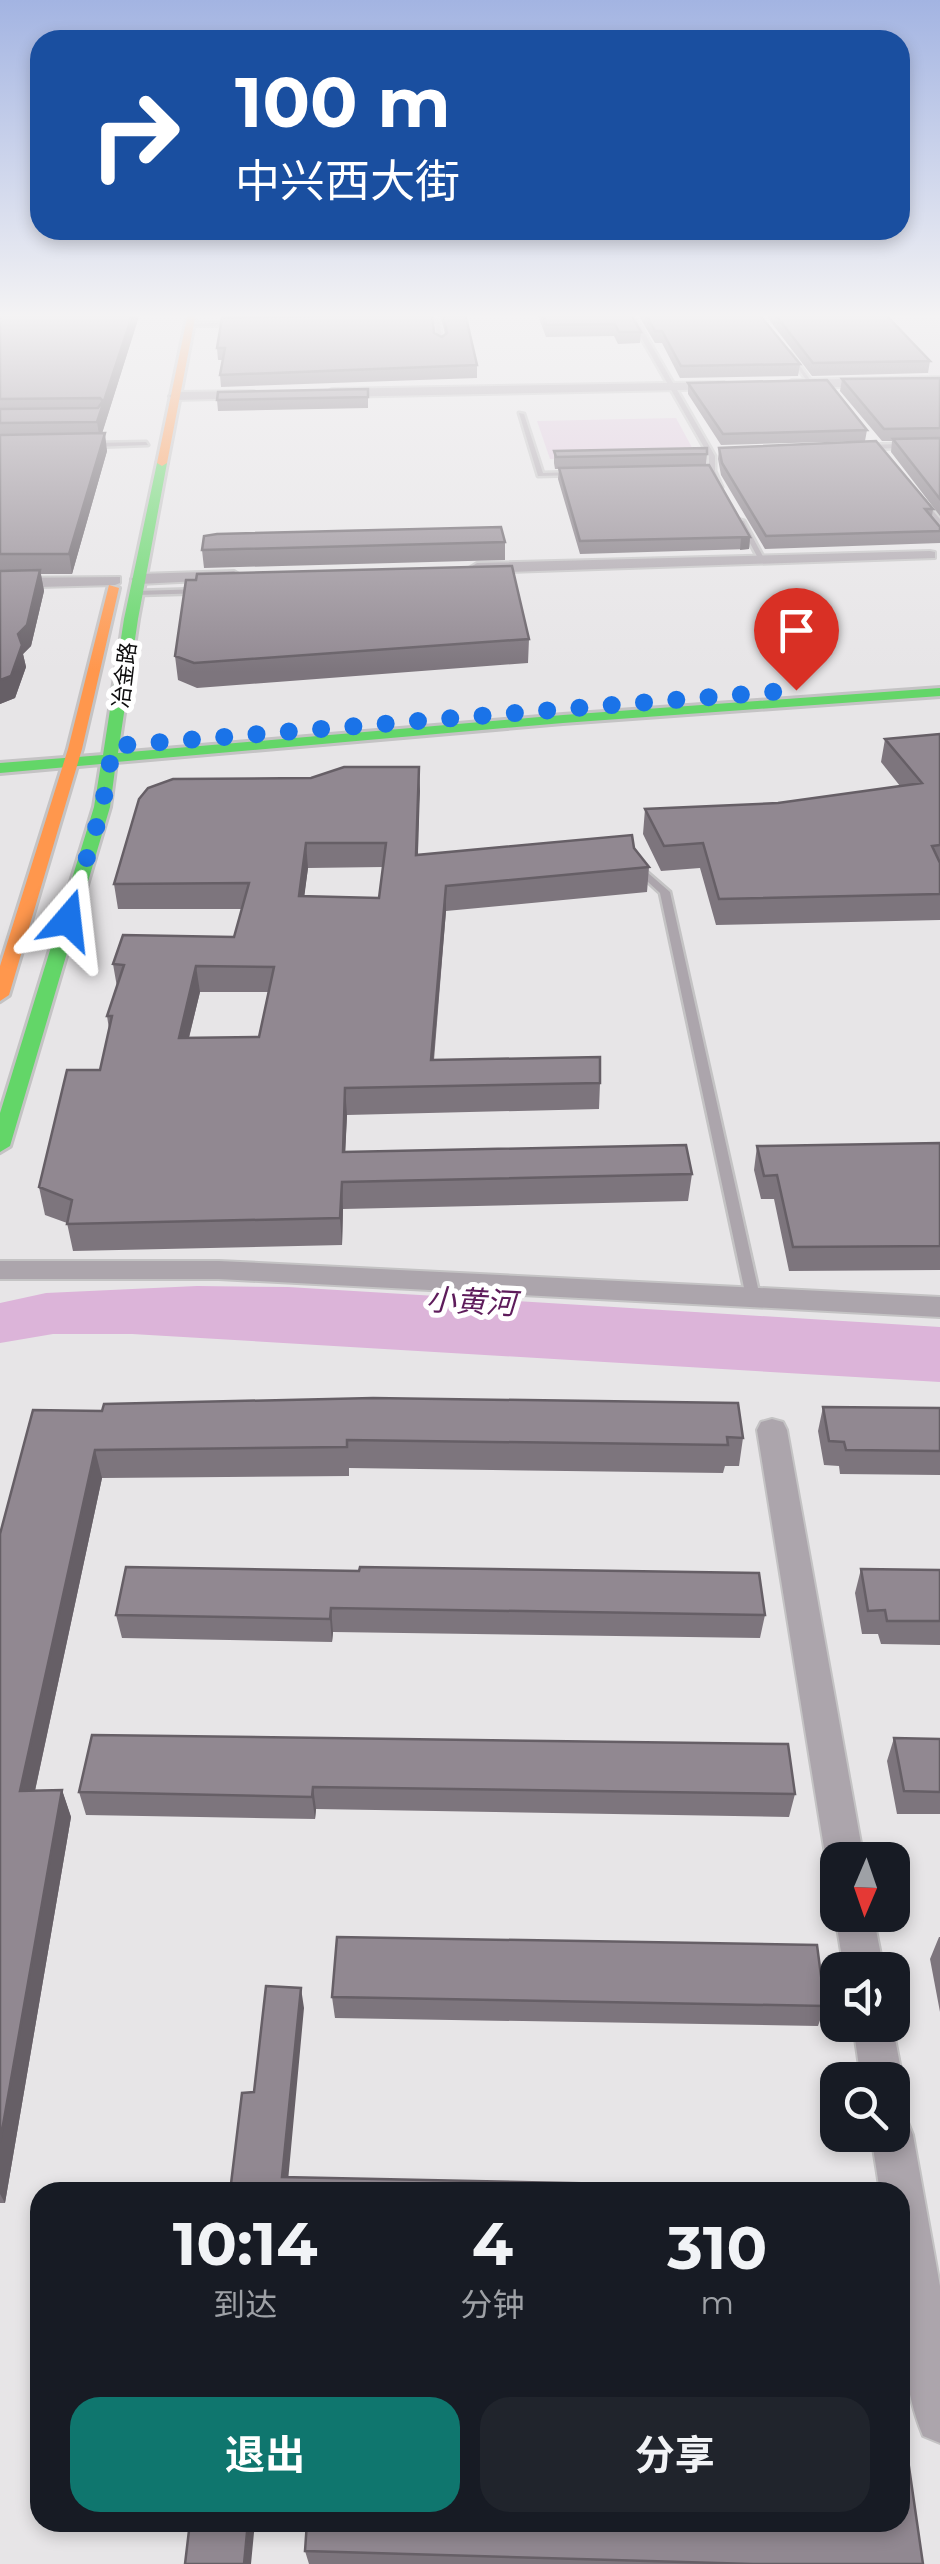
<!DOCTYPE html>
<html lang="zh">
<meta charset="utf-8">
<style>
:root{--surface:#171b24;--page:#20242c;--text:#f1f3f6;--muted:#9ea1a6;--accent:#0f766e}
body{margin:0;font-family:Montserrat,"Noto Sans SC",sans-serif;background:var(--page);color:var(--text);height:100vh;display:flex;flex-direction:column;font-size:38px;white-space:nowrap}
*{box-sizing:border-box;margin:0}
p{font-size:32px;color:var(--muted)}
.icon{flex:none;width:55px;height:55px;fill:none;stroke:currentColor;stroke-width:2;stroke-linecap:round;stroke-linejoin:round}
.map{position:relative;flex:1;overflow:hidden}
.side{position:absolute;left:30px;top:2182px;width:880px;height:350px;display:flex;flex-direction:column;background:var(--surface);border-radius:30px;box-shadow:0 5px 15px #0003}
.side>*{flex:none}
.hud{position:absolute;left:30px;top:30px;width:880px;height:210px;border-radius:30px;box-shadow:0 5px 15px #0003;background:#1a4fa0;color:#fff;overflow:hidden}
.needle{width:65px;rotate:182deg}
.tools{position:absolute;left:820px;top:1842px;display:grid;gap:20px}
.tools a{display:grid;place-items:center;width:90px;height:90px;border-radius:20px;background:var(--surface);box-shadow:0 5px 15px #0003;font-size:50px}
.pin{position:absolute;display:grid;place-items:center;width:85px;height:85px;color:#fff;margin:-102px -42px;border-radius:50% 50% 50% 0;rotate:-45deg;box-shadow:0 0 10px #0007}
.pin .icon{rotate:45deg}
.me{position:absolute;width:110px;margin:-55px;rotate:17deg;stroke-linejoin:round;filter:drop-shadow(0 0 8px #0008)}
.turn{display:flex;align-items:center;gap:35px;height:210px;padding:0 40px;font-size:45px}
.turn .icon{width:130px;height:130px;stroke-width:2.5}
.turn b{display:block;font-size:70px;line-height:85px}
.eta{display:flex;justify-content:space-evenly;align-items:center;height:170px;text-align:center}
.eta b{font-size:60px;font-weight:700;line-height:70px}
.action{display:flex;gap:20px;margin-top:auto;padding:20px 40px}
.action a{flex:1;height:115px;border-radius:30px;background:var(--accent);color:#fff;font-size:40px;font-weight:700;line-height:115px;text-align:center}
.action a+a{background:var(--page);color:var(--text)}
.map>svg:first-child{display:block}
</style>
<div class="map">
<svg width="940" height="2564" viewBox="0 0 940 2564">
<rect width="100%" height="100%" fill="#e7e5e7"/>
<path fill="#dcd7dc" d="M876,313h64v63l-9,1z"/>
<path fill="#e0cade" d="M676,418l20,37 -146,4 -13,-38z"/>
<path fill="#dcb4d9" d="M197,1286l91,1 652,40v55l-808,-48h-79l-53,9v-40l46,-10z"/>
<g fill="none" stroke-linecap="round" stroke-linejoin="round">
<g stroke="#c4c3c4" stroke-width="5">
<path id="lane" d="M627,313h6l82,143v15l7,16 -5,-1 -8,-15v-15z
M416,319l23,1 4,25 -5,-1 -3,-21 -21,-1z
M239,322l2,3 -55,1 3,-2z
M786,352h4l24,33h-4z
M519,413l5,1 19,59 34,-1 2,3 -41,1z
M146,442l2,3 -56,2 -3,-2 3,-2z
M940,443v4l-75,2 -3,-2 3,-2z
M920,500h4l16,19v7l-20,-24z
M737,519l7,2 22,41 -7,-2z
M204,589h3v4l-71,2 -4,-2 4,-2z
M640,866l30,26 90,405 -7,5 -7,-5 -86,-404 -24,-22 -1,-2z"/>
</g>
<g stroke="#c4c3c4" stroke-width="4">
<path id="street" d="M940,377v8l-148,3 -6,-4 6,-4z
M724,382l4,7 -396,8 -6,-4 6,-4z
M254,391l4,7 -83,2 -6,-4 6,-4z
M930,551l5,1v6l-458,15 -8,-5 8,-5z
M234,571l8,5 -3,3 -100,5 -8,-5 8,-5z
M120,577v6l-5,2 -115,3v-10z
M0,1261h219l721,36v20l-721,-38h-219z
M772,1419l11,3 4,8 77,430h-26v15l-6,-3 -6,-12 -69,-430 4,-8z
M838,1909v6h35l11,55h-40l-9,-55z
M892,2023l11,57 -11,16v-16h-31l-8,-55z
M892,2114l15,6 6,15 27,151v157l-17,-7c-30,-72 -23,-167 -23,-244h-20l-9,-57h21z"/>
</g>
<g stroke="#c4c3c4" stroke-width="6">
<path id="fast" d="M162,460l5,3 -29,156 -20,134 445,-38 377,-27v8l-377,27 -447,39 -6,45 -100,339 -10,6v-39l94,-306 7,-43 -101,9v-10l103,-8 21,-136 33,-156z"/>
</g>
<g stroke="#c4c3c4" stroke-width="6">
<path id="slow" d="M188,313h8l-29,150 -5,3 -5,-3z
M109,585l10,3 -37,161 -73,246 -9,6v-35l68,-217z"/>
</g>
<use href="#lane" fill="#aca5ac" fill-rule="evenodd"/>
<use href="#street" fill="#aca5ac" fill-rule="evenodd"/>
<use href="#fast" fill="#63d668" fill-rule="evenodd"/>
<use href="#slow" fill="#ff974d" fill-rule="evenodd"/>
</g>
<path fill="#7d757d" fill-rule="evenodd" d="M0,313h140l-38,120 5,18 -35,123h-31l3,17 -13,55 -8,8 3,13 -11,31 -15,6z
M224,313h406l11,19 -1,11 -22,1 -4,-8 -68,1 -9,-24 -71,1 11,51v13l-256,9 -1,-12 3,-15h-5l-1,-12 7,-31zM432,314l9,4 4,16 -3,3 -8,-4z
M637,313h121l42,51 -2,12 -118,2 -18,-35h-7z
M764,313h120l46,48 -2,12 -116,3z
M940,378v138l-49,-64 1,-11h-10l-42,-50 2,-12z
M688,383l179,47 -2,11 -144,4 -33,-51z
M368,389v19l-150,3 -1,-11z
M719,448l214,61 -1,7 8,11v16l-175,6 -44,-74 -3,-16z
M554,451l153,3 -1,11 44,72 -1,12 -169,5 -22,-75 1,-10h-4l-1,-6z
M505,542v18l-301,8 -2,-18z
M529,639l-1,24 -331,25 -19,-8 -3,-24z
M940,734v186l-224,5 -16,-57 -39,3 -18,-37 2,-25 133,-6 122,-17 -19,-24 4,-23z
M419,767l-1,88 216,-7 15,19 -2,25 -201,19 -12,149 166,23 -1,26 -252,6 -2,37 347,22 -4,27 -345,8 -1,36 -269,6 -6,-28 -22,-8 -6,-28 61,-117 9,-41 -2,-13 10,-29 -4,-23 121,-27 8,-28h-124l-4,-25 197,-106zM383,867l-4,31 -75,-2 4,-28zM200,992h69l-10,45 -70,1z
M940,1143v127l-151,1 -15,-72h-13l-7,-29 3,-24z
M823,1407l117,1v67l-100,-1 -1,-8 -15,-1 -6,-34z
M33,1410l710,28 -4,28h-14l-2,7 -374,-5v8l-247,2 -67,313 27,-1 9,27 -66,386h-5v-669z
M861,1569l79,1v75l-59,-1 -3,-10h-16l-7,-41z
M359,1571l406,44 -5,23 -427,-6 -1,10 -210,-4 -6,-23z
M894,1738l46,1v75h-43l-10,-53z
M788,1744l7,50 -6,23 -473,-8 -1,10 -229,-4 -7,-23z
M939,1937h1v75l-10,-53z
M332,1997l493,9 -7,20 -483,-8z
M305,2551l618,13h-614z"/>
<path fill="#665f66" d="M133,313h7l-40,127 -3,-18z
M105,433l2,18 -35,123 -3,-20z
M750,537l-1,12 -9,1 1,-12z
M40,570l4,21 -13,55 -8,8 3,13 -11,31 -15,6v-24z
M419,767l1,24 -3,89 -1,-25z
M306,843l2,25 -7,54 -2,-26z
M446,886v25l-15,176v-27z
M196,966l4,26 -18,73 -3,-27z
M345,1088l2,27 -3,64 -1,-27z
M342,1182l1,27 -1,36 -2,-27z
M95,1450l7,28 -73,340 -9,-27z
M331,1608l2,24 -1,10 -2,-23z
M313,1787l3,22 -1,10 -3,-22z
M62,1790l9,27 -66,386 -5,-9v-52z
M301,1988l3,20 -17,184 -5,-15z
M248,2522h7l-4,42h-7z"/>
<path fill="#918891" stroke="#665f66" stroke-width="2.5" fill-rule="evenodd" d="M0,313h133l-36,109 -97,1v-14l98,-1 5,-7 -3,-3 -100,1z
M443,313h22l12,52 -257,10 5,-27h-8l5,-30 210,-4 2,19 8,4 5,-4z
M542,313h88l11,19h-22l-4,-8 -69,1z
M645,313h113l42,51 -119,2 -19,-35h-7z
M774,313h110l46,48 -117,2z
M940,378v50l-56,1 -42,-50z
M827,380l40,50 -144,4 -35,-51z
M368,389v8l-151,3 1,-8z
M105,433l-36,121h-69v-119z
M940,438v61l-47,-60z
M876,441l57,68h-8l15,18v4l-174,5 -44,-73 -3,-15z
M707,448v6l-151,3 -2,-6z
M709,465l41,72 -170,4 -21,-73z
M501,527l4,15 -303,8 2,-14 13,-2z
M512,566l17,73 -335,24 -19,-7 11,-76h10l1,-6z
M40,570l-13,55 -9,9 4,11 -11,31 -11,4v-109z
M940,734v111l-8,1 8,17v31l-221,5 -16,-56 -39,3 -19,-37 133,-6 144,-20 -37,-44z
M344,767h75l-3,88 216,-20 2,13 15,19 -203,19 -15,174 169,-3v26l-255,5 -2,64 343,-7 6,29 -350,8 -2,36 -273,6 5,-24 -33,-13 28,-117h33l12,-54h-5l17,-51 -11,-1 10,-29 111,2 15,-54 -135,1 25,-85 9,-11 25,-9 138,-1zM306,843h80l-7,55 -80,-2zM196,966l78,1 -15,70 -80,1z
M940,1143v103l-147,1 -16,-72 -13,1 -7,-30z
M373,1398l365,5 5,35 -16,-1 1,8 -381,-5v7l-252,3 -75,341 42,-1 -62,352v-608l33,-124 69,1 2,-7z
M823,1407l117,1v43l-94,-1 -2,-8 -15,-1z
M126,1567l233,4 1,-4 399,6 6,42 -434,-7 -1,11 -214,-4z
M861,1569l79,1v51h-53l-2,-11 -17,1z
M92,1735l696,9 7,50 -482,-7 -1,10 -233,-5z
M894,1738l46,1v53l-36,-1z
M337,1937l480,8 8,61 -493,-9z
M266,1986l35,2 -19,189 576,12 1,3h-629l12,-99 12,-1z
M900,2453h7l16,111h-170l-448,-13 2,-29h593z
M190,2522h58l-4,42h-59z"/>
<linearGradient id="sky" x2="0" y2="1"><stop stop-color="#a3b4e2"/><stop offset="0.47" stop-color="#f4f3f4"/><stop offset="1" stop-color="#f4f3f4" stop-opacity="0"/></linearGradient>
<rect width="940" height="672" fill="url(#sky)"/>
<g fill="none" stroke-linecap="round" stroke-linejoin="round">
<path stroke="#1a73e8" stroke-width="18" stroke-dasharray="0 32.4" d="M68,920l34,-112 11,-62 683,-56"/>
</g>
<g text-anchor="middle" stroke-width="10" stroke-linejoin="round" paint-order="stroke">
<g font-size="22" fill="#0f0e0f" stroke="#fff">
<text transform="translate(124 675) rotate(-83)" y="8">冶金路</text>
</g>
<g font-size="30" font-style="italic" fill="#5e1c5b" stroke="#fff">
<text transform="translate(471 1302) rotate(3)" y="10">小黄河</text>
</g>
</g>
</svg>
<div class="tools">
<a><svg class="needle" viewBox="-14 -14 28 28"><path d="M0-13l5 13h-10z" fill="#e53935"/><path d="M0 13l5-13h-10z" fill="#9ea1a6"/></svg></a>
<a><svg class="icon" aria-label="sound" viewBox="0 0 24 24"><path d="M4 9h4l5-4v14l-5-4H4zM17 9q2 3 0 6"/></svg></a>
<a><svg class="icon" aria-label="search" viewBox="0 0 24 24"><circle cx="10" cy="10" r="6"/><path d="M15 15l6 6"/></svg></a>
</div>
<div class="pin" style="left:796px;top:690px;background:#d93025"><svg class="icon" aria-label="arrive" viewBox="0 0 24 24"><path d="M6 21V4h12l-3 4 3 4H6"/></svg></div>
<svg class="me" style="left:68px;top:920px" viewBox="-20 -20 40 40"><path d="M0-17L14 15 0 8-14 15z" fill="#1a73e8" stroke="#fff" stroke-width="4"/></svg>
<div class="hud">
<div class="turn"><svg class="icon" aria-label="right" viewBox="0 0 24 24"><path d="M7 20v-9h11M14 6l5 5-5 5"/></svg><div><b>100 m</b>中兴西大街</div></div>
</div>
<section class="side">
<div class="eta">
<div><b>10:14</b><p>到达</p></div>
<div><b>4</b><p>分钟</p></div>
<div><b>310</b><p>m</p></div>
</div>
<div class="action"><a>退出</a><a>分享</a></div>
</section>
</div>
